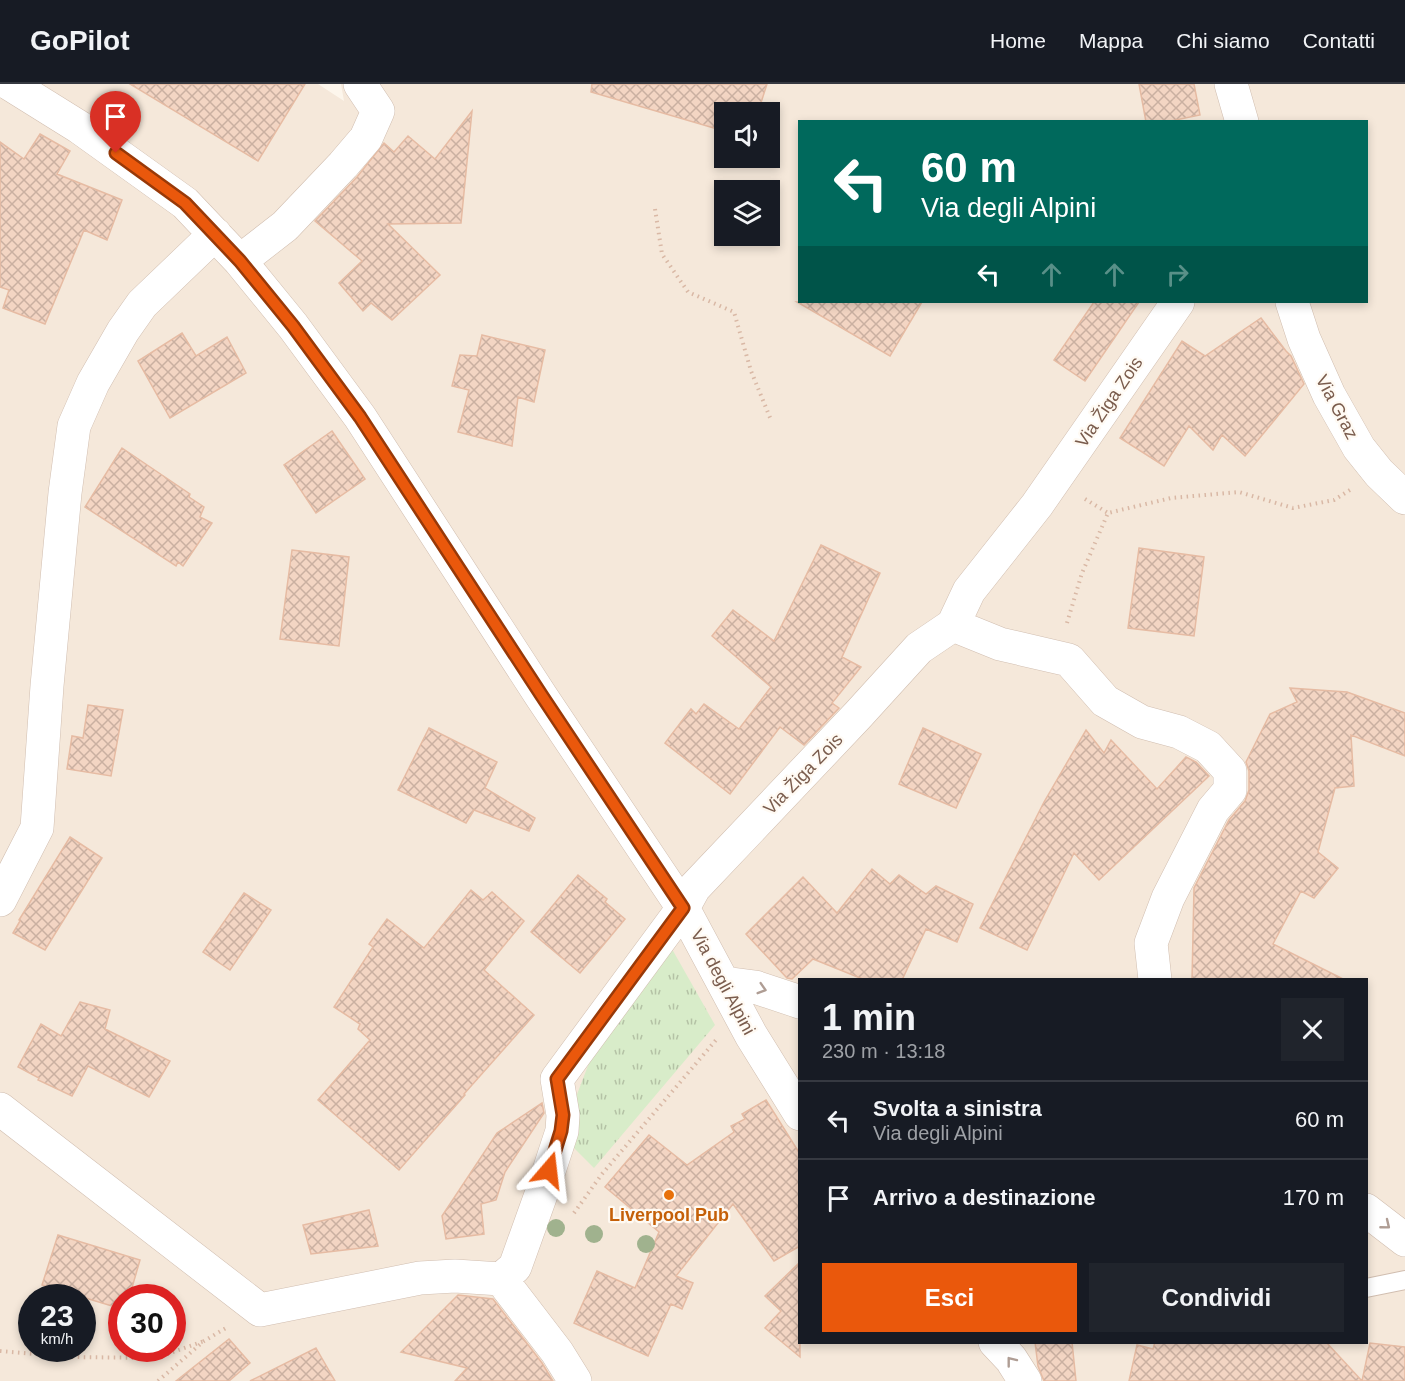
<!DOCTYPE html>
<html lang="it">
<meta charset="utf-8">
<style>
:root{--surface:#171b24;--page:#20242c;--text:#f1f3f6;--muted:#9ea1a6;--line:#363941;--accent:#ea580c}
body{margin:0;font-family:Arial,sans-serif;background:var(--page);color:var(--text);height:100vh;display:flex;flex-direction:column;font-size:22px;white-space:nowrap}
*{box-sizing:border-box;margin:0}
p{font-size:20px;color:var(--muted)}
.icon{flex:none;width:33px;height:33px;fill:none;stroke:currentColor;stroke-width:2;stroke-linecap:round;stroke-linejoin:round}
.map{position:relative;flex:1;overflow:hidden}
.sheet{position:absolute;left:798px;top:894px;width:570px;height:366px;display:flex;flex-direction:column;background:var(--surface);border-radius:0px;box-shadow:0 3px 9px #0003}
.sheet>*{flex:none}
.top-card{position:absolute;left:798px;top:36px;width:570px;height:183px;border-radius:0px;box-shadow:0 3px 9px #0003;background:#00695c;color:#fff;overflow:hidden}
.tools{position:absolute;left:714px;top:18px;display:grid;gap:12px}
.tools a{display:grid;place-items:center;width:66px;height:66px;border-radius:0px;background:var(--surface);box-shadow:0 3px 9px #0003;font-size:30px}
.speed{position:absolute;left:18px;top:1200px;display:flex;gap:12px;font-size:30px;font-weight:700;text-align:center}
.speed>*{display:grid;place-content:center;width:78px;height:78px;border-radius:50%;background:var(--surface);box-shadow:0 3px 9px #0003;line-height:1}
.speed small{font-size:15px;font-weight:400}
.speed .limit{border:9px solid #d22;background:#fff;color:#111}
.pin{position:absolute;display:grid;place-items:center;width:51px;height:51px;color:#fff;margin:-62px -26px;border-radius:50% 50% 50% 0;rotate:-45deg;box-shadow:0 0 6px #0007}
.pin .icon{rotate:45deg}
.me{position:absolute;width:66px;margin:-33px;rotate:17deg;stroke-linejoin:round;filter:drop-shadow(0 0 4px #0008)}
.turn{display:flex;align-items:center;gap:21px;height:126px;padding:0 24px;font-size:27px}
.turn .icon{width:78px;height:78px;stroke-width:2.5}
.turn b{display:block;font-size:42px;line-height:51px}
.lanes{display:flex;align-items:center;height:57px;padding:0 24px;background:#0003;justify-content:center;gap:30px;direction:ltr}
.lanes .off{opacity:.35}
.round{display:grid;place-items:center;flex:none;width:63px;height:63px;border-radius:0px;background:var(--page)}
.headline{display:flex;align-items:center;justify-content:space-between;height:102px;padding:0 24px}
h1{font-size:36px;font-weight:600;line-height:45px}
.action{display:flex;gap:12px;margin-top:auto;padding:12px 24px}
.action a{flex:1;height:69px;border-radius:0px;background:var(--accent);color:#fff;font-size:24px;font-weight:600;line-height:69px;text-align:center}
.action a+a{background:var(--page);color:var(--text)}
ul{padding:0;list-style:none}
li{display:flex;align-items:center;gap:18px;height:78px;padding:0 24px;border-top:2px solid var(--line)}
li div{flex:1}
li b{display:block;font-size:22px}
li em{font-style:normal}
header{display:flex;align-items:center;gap:36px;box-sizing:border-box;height:84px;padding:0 30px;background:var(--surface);border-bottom:2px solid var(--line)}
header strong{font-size:28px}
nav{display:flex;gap:33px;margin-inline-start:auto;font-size:21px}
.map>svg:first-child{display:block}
</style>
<header>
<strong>GoPilot</strong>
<nav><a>Home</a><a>Mappa</a><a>Chi siamo</a><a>Contatti</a></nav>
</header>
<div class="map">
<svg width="1405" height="1297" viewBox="0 0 1405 1297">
<defs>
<pattern id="grass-tufts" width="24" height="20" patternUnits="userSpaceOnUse" patternTransform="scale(1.5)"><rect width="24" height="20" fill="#d8ecc9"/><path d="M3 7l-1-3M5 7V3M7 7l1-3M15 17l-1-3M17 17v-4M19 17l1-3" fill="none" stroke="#b4c2a5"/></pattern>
<pattern id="building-cross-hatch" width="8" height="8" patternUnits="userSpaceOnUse" patternTransform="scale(1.5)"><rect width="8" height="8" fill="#f3d5c3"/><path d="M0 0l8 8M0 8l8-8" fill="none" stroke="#cab0a1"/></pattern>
</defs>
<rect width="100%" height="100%" fill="#fdf6ec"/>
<path fill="#f5e8da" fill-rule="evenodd" d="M0,0h318l26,17 -3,-17h1064v1297h-1405zM724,28h46v46h-46zM800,38h566v180h-566zM724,106h46v46h-46zM800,896h566v362h-566zM32,1214h50v50h-50zM122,1214h50v50h-50z"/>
<path fill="url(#grass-tufts)" d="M672,865l43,76 -121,143 -25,-25 2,-33 18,-47z"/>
<path fill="url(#building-cross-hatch)" stroke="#e6bba3" stroke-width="1.5" d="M130,0h175l-47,77z
M592,0h175l-9,28h-34v19l-133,-39z
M1139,0h55l6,31 -34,7h-20z
M472,27l-11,112 -73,1 52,51 -48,45 -21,-17 -8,8 -24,-28 23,-22 -47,-40 42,-44 27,-34 10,9 14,-16 27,23z
M40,50l30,17 -13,23 65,26 -15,40 -23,-10 -39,94 -42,-16 6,-18 -9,-3v-145l24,17z
M797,218h125l-32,54z
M1094,218h45l-54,79 -31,-21z
M1261,234l25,33 5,5 13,28 -59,72 -23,-21 -9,15 -24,-24 -25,40 -44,-28 62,-97 23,15z
M182,249l14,23 31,-19 19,36 -76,45 -32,-57z
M482,251l63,15 -11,52 -16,-5 -6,49 -54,-14 11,-42 -17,-4 8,-31 17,1z
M332,347l33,48 -49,34 -32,-48z
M122,364l68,46 -1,3 15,10 -4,10 12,6 -29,43 -5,-4 -2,4 -91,-59z
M821,461l59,28 -38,84 19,10 -29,36 7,5 -35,37 -24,-18 -50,67 -65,-51 26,-34 5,5 8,-10 35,25 32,-42 -59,-51 21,-26 41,31z
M1139,464l65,9 -10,79 -66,-8z
M292,466l57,7 -10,89 -59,-7z
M1290,604l57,4 58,21v43l-54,-21 3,51 -19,2 -17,64 20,16 -24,30 -13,-7 -28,53 72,36h-153l2,-92 35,-68 16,-19 4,-11v-19l-3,-9 24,-48 27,-12z
M88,621l35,5 -12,66 -44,-7 5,-33 11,2z
M429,644l68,34 -12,26 50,30 -6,13 -55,-21 -8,13 -68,-33z
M923,644l58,26 -25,54 -57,-24z
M1086,646l18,23 7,-13 46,49 29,-32 10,5 13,14 -110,104 -25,-27 -47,97 -47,-22 64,-126z
M70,753l32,21 -57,92 -32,-17 7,-12 -1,-1z
M872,785l18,15 9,-9 27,19 10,-8 37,18 -16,38 -31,-13 -24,51h-37l-52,-21 -21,20 -5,-1 -41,-44 57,-57 34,36z
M578,791l29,24 -2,3 20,17 -45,54 -49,-41z
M471,806l12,10 9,-8 32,29 -40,49 50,45 -70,79 1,1 -66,75 -81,-70 52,-60 -12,-11 2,-5 -26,-17 39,-60 -4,-3 18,-25 37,29z
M244,809l27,17 -41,60 -27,-18z
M80,918l30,8 -5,19 65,32 -21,36 -61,-31 -16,30 -34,-16 1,-2 -21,-11 23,-43 20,12z
M766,1016l34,54v92l-26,15 -41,-57 -57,72 17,7 -11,26 -11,-5 -23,52 -74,-33 23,-52 38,17 24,-56 -54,-45 44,-52 38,30 47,-33 -3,-6 14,-7 -3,-5z
M542,1019l2,10 -39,59 -9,28 -15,4 3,30 -38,5 -4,-23 55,-83z
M369,1126l9,36 -67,8 -8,-29z
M58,1151l82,25 -11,38h-7v11l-80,-24z
M800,1178v95l-35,-29 16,-17 -16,-15z
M458,1211l35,4 49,64 11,18h-98l12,-13 -66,-16z
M229,1255l21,24 -21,18h-53z
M1035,1258h37l4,39h-32l-6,-15z
M1155,1258h171l36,39 8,-38 35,4v34h-276l8,-36 16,4z
M316,1264l19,33h-85z"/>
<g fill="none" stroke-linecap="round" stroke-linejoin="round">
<g stroke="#d1beb0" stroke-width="20">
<path id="lane" d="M1366,1204l39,-8"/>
</g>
<g stroke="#d1beb0" stroke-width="34">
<path id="street" d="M10,0l69,43 106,76 55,58 53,65 67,91 181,279 142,212 68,127 49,79
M1231,0l11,38
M240,177l45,-35 58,-61 23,-27 12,-27 -18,-27
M1292,218l12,37 25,56 30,53 20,25 26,25
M953,541l47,19 69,16 36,41 37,21 37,10 29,15 22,24v19l-17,20 -45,88 -17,45 4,37
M0,816l37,-72 10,-142 18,-193 9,-67 19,-43 30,-52 19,-27 73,-70
M724,899l31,4 45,15
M0,1025l260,201 160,-32 35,-2 46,3 56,73 18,29
M1366,1126l39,30
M501,1195l14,-12 28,-78 19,-58 1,-16 -6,-36 126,-171 11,-20 164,-173 61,-67 34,-23 16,-34 68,-86 141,-203
M995,1258l16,17 14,22"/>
</g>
<path stroke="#d9b8a5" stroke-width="4" stroke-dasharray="1.5 4.5" stroke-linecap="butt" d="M655,125l7,45 26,38 46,20 17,59 20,49
M1085,415l23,14
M1067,539l15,-50 26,-60 63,-15 68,-6 54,16 41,-8 16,-10
M574,1129l28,-39 114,-134
M0,1267l71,6 85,1 48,-17
M158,1297l46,-40 22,-13"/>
<use href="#lane" stroke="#fff" stroke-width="18"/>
<use href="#street" stroke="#fff" stroke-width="33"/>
</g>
<g fill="#a0b28e">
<circle cx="556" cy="1144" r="9"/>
<circle cx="594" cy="1150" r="9"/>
<circle cx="646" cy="1160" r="9"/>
</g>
<defs><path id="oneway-chevron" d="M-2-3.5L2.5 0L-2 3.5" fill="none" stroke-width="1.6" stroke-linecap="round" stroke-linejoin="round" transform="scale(1.5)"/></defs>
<g stroke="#af9d94">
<use href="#oneway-chevron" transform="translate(762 905) rotate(17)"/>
<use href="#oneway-chevron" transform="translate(1386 1141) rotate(39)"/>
<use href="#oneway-chevron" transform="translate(1011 1277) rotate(-128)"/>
</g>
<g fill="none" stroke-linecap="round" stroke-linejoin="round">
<g stroke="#983908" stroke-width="15">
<path id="route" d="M116,69l69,50 55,58 53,65 67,91 182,279 141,212 -126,171 6,36 -2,16 -12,39"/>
</g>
<use href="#route" stroke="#ea580c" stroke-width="10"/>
</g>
<circle fill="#e8710a" stroke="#fffaf3" stroke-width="2" cx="669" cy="1111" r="6"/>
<g text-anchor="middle" stroke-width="4.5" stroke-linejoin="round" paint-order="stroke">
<g font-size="18" fill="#7a5c4d" stroke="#fffaf3">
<text transform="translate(1109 318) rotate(-56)" y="6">Via Žiga Zois</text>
<text transform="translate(1337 323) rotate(62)" y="6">Via Graz</text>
<text transform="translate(803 690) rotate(-46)" y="6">Via Žiga Zois</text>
<text transform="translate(723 898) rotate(62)" y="6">Via degli Alpini</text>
</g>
<g font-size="18" font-weight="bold" fill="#c56008" stroke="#fffaf3">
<text x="669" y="1137">Liverpool Pub</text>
</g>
</g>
</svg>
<div class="tools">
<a><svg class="icon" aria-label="sound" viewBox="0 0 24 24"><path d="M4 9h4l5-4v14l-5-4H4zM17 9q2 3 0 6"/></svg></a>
<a><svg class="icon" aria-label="layers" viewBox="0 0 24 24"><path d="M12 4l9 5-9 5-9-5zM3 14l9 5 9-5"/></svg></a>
</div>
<div class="speed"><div>23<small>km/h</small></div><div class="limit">30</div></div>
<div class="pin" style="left:116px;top:69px;background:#d93025"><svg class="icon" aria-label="arrive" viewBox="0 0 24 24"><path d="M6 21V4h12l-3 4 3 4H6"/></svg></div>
<svg class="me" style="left:549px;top:1086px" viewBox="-20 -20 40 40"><path d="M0-17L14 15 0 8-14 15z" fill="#ea580c" stroke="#fff" stroke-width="4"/></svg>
<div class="top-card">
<div class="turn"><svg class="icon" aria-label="left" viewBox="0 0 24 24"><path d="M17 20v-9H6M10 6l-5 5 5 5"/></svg><div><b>60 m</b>Via degli Alpini</div></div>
<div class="lanes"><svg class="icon" aria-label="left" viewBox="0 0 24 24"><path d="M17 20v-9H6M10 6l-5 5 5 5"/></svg><svg class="icon off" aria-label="ahead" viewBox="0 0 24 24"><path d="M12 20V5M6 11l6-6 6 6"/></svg><svg class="icon off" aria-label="ahead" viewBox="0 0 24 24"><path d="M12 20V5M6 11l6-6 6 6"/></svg><svg class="icon off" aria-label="right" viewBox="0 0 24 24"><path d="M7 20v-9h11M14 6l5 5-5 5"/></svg></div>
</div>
<section class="sheet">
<div class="headline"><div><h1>1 min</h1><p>230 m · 13:18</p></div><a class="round"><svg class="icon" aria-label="close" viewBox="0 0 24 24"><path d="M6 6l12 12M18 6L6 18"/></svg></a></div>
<ul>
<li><svg class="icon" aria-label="left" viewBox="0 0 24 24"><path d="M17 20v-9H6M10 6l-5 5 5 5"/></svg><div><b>Svolta a sinistra</b><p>Via degli Alpini</p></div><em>60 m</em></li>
<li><svg class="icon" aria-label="arrive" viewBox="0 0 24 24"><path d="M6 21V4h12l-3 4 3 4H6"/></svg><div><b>Arrivo a destinazione</b></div><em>170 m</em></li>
</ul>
<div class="action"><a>Esci</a><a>Condividi</a></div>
</section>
</div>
